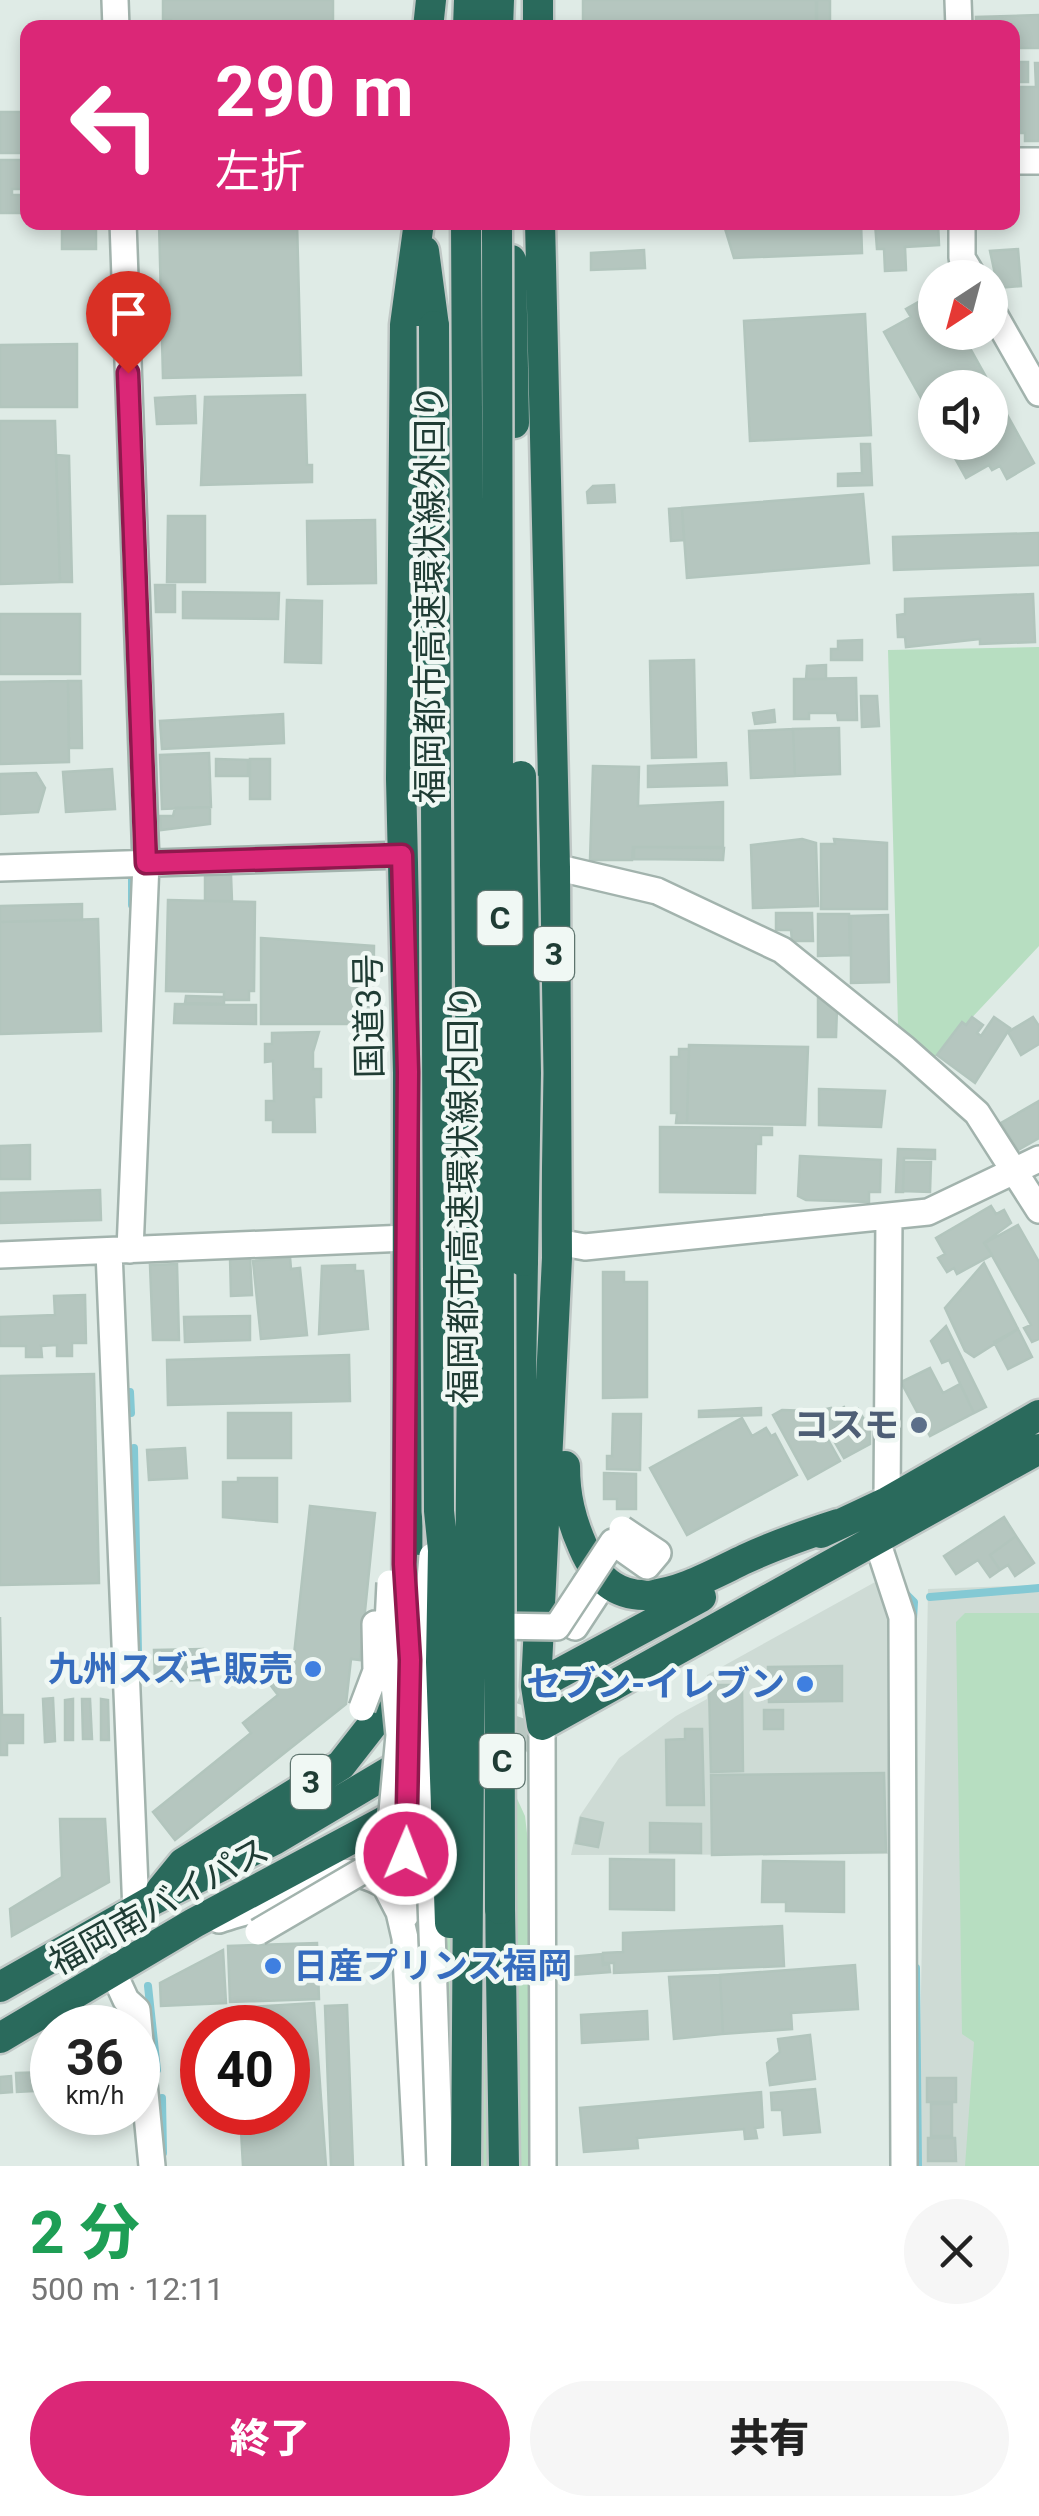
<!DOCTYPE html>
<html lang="ja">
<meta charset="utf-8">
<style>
:root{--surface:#fff;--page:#f6f6f6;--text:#222;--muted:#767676;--accent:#db2777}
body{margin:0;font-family:Roboto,"Noto Sans JP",sans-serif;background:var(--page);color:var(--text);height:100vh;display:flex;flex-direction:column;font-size:38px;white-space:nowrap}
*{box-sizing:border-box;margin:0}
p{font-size:32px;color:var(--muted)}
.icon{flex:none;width:55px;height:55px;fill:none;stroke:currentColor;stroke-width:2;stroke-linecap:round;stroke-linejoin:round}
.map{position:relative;height:2166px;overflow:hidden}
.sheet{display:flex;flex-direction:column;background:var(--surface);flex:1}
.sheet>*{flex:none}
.hud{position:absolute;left:20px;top:20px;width:1000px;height:210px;border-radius:20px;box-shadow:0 5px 15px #0003;background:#db2777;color:#fff;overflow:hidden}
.needle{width:65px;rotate:216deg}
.buttons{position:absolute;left:918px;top:260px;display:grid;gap:20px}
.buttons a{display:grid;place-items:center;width:90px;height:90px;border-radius:50%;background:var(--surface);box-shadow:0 5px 15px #0003;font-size:50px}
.speed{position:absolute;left:30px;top:2005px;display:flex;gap:20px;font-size:50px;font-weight:700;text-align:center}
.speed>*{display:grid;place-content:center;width:130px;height:130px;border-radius:50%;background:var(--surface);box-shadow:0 5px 15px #0003;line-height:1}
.speed small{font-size:25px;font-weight:400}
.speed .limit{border:15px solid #d22;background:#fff;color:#111}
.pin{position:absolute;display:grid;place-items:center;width:85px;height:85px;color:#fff;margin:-102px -42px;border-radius:50% 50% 50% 0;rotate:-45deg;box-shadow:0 0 10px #0007}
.pin .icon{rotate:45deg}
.me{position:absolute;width:110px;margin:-55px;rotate:1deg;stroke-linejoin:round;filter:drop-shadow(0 0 8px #0008)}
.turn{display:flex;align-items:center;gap:35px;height:210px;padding:0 30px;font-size:45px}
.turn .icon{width:130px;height:130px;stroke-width:2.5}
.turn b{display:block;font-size:70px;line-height:85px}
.round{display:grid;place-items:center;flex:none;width:105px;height:105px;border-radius:52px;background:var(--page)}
.headline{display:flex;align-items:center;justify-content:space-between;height:170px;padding:0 30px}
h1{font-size:60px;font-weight:800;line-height:75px;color:#1e9e55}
.cta{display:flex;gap:20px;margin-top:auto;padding:20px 30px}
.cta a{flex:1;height:115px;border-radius:60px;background:var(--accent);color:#fff;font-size:40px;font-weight:800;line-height:115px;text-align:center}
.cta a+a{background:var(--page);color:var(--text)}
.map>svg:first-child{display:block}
</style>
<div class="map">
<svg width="1039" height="2166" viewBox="0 0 1039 2166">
<rect width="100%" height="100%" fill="#dfebe6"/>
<path fill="#cedbd5" d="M877,1581l11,35 3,238 -320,1 8,-38 40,-59 57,-42 31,-17v-24z
M1039,1585v581h-121l10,-577z"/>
<path fill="#b7dec1" d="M1039,647v299l-104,111 -37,-32 -10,-375z
M965,1613h74v553h-74l9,-124 -12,-8 -6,-412z
M514,1792l11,24 5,43 1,307h-100l-10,-179 17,-56z"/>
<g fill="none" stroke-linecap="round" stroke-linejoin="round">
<path stroke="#84c9d4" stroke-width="8" d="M132,905v-31
M130,1392l1,21
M134,1448l4,205
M904,1592l10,10 -1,17
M930,1597l109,-9
M916,1968l2,198
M148,1986l9,84
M162,2098l1,55"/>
</g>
<path fill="#b5c6bf" stroke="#b2c5bd" stroke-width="2.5" d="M163,0h170v28h-162v-8h-8z
M583,0h233v28h-233z
M817,0h13v28h-13z
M1039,15v33h-27v-20h-36v-11z
M1012,62h16v20h-16z
M1035,63h4v78h-14v-8h-5l-1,-46h17z
M0,112h28v41h-28z
M0,160h22v29h-10v6h16v18h-28z
M159,222h138l4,153 -138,3z
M723,222h138l1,31 -128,5z
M938,222l1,23 -34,2 1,23 -21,1 -1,-22h-7l-2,-26z
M96,224v25h-34v-24z
M1018,249l3,37 -23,2 -8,-37z
M644,250l1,18 -54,2v-17z
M922,300l5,8 8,-5v29h26l73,131 -27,16 -7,-13 -8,4 -3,-5 -23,13 -20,-36h44v-54h-55v35l-51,-91 27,-15 -5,-8z
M865,314l6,121 -121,6 -6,-120z
M77,344v63h-77v-62z
M305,395l2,70h5v17l-111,3 4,-88z
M195,396l1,27 -39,1 -2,-26z
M0,421h55l5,161 -60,2z
M861,444h9l2,41 -34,1v-12l24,-1z
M56,455l13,1 3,126h-12z
M614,485l1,17 -27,1 -1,-11 6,-6z
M863,494l6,69 -182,15 -5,-70z
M682,508l2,32 -13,1 -2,-32z
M168,516h37v66h-38z
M375,520l1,63 -68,1 -1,-63z
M1039,533v32l-145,5 -1,-33z
M155,585h20v27h-19z
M183,592l96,1 -1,26 -95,-1z
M1033,594l2,48 -55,2v-5l-74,8 -1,-10h-7l-1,-22 8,-1v-15z
M287,600l35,1 -1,62 -36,-1z
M0,614h80v60h-80z
M862,640v20h-31v-11h7v-8z
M694,660l2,97 -44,1 -2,-97z
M826,665v14h-20l1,-13z
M856,678l1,42h-19l-1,-7h-28v6h-15v-40z
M68,681h13l1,67h-13z
M68,681l1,81 -69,2v-82z
M861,696h16l2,30 -17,1z
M774,710l1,12 -20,2 -2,-11z
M283,714l1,29 -122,6 -2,-28z
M839,728l1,46 -45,2 -2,-47z
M793,729l2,47 -44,2 -2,-47z
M209,753l2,54 -49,2 -2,-54z
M216,759l32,1v16h-32z
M250,759h20v40h-20z
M726,763l1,22 -79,2v-21z
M593,766l46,1 -1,39 85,-4v45h-90l-1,13h-42z
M112,769l3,40 -49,3 -3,-40z
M36,773l9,15 -7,24 -38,2v-40z
M210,807v17l-49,6 -1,-14h13l2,-8z
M802,839l14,4 2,63 -65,2 -2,-63z
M834,839l53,4v66h-66v-65h14z
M634,847l90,1 -1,12 -89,-1z
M231,875l1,26h-27v-25z
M168,900l87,2 -1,89h-5v9h-25v-8l-58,-1z
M82,904v16l-82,2v-16z
M776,913h36l1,28h-21l-1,-11h-15z
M818,914h31l1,41 -32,1z
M888,915l1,67 -38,1v-67z
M98,919l3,112 -101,3v-112z
M261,938l113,8 -1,78h-112z
M818,994l19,14 -1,29h-18z
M186,996l38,1v7l-39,-1z
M175,1004l81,1v19l-82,-1z
M972,1017l11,8 -6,8 4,3 13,-19 16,11 -35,55 -38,-28 25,-33 4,3z
M1033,1017l6,9v18l-18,11 -13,-23z
M319,1032l-6,20v17h8v28h-7l1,35h-42v-12h-7v-19h8l-1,-40 -8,1v-18h7v-11z
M689,1045l119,2 -3,78 -118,-2z
M679,1049h10l-2,74h-11l1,-10h-6v-56h8z
M819,1089l66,2 -4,36 -62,-2z
M1039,1101v37l-21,12 -17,-27z
M660,1127l112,1v7h-11v9h-5l-1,49 -95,-1z
M30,1145v34h-30v-33z
M898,1149l37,1v9l-31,-1 -1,34h-7z
M800,1156l81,4 -1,32h-11v10l-63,-2 -8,-4z
M904,1162h27l-1,30 -27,-1z
M100,1190l1,30 -101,3v-30z
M991,1206l5,8 8,-4 7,13 -27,20 8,12 -35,19 -3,-6 -7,4 -9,-14 7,-4 -9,-16z
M1018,1225l21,37v77l-7,3 -8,-14 7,-3 -46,-82z
M230,1257h20l2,38 -21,1z
M290,1257l1,12 9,-1 7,67 -46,4 -8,-78z
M984,1263l34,66 -44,28 -9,-6 -20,-43z
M177,1264l2,76h-26l-3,-75z
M355,1265v6h8l5,58 -49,5 3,-68z
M603,1272h21v10h23v115l-44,1z
M85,1295l1,48h-14v13h-15v-11l-16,1 1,11h-16v-11h-26v-29l55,-2 -1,-19z
M250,1316v24l-65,2 -1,-25z
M946,1326l40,81 -12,6 -25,-53 -7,3 -11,-22z
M1018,1329l14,28 -24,12 -14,-27z
M349,1355l1,46 -182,4 -1,-45z
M930,1368l13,25 17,-9 14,29 -44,23 -29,-54z
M94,1374l5,209 -99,2v-209z
M844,1407l4,7 10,-5 12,21v14l-26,14 -27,-47 14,-3 3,6z
M761,1408v7l-62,2v-6z
M782,1410l30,1 28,50 -32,18 -35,-64z
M228,1413h63v45h-63z
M613,1414h28l-1,56 -33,-1v-13h5z
M742,1418l10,18 14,-8 5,8 4,-2 22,41 -110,60 -37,-67z
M185,1448l2,30 -38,2 -2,-30z
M604,1473l32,1v35h-19v-10h-13z
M238,1478h39v44l-54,-5v-35h15z
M310,1506l65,7 -15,147 -9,-1 -5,45 -171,136 -22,-28 98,-79 -8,-10 35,-28 -13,-17 29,-23z
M1004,1517l12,19 -26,19 10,15 -10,7 -12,-17 -22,14 -12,-18z
M1016,1536l18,27 -19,13 -7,-11 -8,5 -10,-15z
M0,1617l2,98h21v28h-16v12h-7z
M203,1649v31l-48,1 -1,-31z
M842,1666v35l-73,1 -1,-35z
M709,1685h33l1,86 -32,1z
M53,1698l2,43 -10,1 -2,-43z
M73,1699v41h-8v-40z
M82,1699h8l2,40h-9z
M101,1699l7,1 1,40h-8z
M764,1710h19v19h-19z
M685,1729h17l2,76h-37l-1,-65 19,-1z
M884,1773l2,79 -174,3 -1,-80z
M581,1818l22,5 -5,24 -22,-4z
M60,1819h45l4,63 -97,54 -2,-27 52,-32z
M650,1823l51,1v29l-51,-1z
M610,1859l64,1v50l-64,-1z
M763,1861l81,1v50l-58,-1v-9h-24z
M782,1926l2,40 -170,7v-10h-11v-10l20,-1v-19z
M317,1943l2,56 -89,3 -2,-56z
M223,1950l3,53 -65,3 -1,-23z
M602,1954l1,11 6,-1 1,8 -38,3 -1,-18z
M855,1965l3,44 -67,4 1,16 -69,5 -3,-59z
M720,1975l3,59 -49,5 -5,-62z
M314,2003l12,163h-83l-3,-54h48v-84h-54l-2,-20z
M347,2005l6,161h-22l-6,-160z
M120,2006l8,18 -22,4 -6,-12z
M647,2011l1,28 -66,4 -1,-28z
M810,2035l5,44 -45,6 -3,-22 13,-11 -2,-13z
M52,2072v18l-35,2 -1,-19z
M11,2076l1,16 -12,1v-16z
M927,2078h29v24h-29z
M815,2089l5,43 -36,3 -2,-25h-10l-1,-17z
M761,2092l2,35 -8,1 2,10 -12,1 -1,-10 -107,9 1,10 -54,4 -4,-44z
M931,2104h21v32h-21z
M928,2138h27l1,23h-28z"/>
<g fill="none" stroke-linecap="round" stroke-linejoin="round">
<path stroke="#b9c8c2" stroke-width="25" stroke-dasharray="25 12" stroke-linecap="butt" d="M503,1777l33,-90"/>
<path stroke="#b9c8c2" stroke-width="30" stroke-dasharray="30 15" stroke-linecap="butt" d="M481,1764l61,-39"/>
<g stroke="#a2b3ad" stroke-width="30">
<path id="minor" d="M115,0l1,28
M958,0l1,28
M1012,161h27
M123,222l23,641 -16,387
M962,222v36l12,20
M990,307l49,86
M555,867l102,24 125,59 123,99 72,64 62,97
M0,868l402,-13
M557,1242l28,5 343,-35 111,-53
M109,1251l27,661
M0,1255l407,-17
M887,1502l2,-286
M877,1541l25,76 2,549
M575,1627l23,-35 -12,-9
M542,1725l1,441
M406,1915l1,-106
M219,1920c17,-6 37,-10 54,-18 45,-20 62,-45 112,-17l14,27 6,26 12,228
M114,1974l12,26 11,10 15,156"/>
</g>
<g stroke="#c0c8c6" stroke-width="35">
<path id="highway" d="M538,0v28
M428,28l3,-28
M468,28l1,-28
M498,28l1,-28
M540,222l15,645 2,391 -21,428 6,39 497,-276
M424,251l10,75
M511,260l3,163
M565,1466c0,30 6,54 18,81 35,83 105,39 162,12 30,-14 62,-25 93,-35
M821,1533l66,-31 152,-87
M517,1613l6,-352
M536,1686l165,-89
M161,1890l22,-27 158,-98 32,-41 26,-62
M500,1909l4,257
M0,1987l153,-87 121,-60 135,-80
M0,2038l194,-115 213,-114 1,-736 -7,-294 4,-454 14,-103"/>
</g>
<use href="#minor" stroke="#fff" stroke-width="25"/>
<use href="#highway" stroke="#2a6a5c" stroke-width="30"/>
<g stroke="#a2b3ad" stroke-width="30" stroke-linecap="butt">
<path id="minor-bridge" d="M432,1556l-9,111 17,499
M481,1626l76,1 56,-85 34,24 11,-13 -36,-24
M362,1708l14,-37 -1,-47 66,1
M258,1932l130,-76 11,-121 -11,-111 2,-41"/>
</g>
<g stroke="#c0c8c6" stroke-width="35" stroke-linecap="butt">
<path id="highway-bridge" d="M466,222l6,1127 -6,817
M497,222l3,1687
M434,326l5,1185 4,39 -2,112 9,261
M521,776l5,297 -3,188"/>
</g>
<use href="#minor-bridge" stroke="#fff" stroke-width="25"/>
<use href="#highway-bridge" stroke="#2a6a5c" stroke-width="30"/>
</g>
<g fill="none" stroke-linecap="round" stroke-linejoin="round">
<g stroke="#8e194d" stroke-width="25">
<path id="route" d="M128,373l18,490 256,-8 6,217 -4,492 6,96 -4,194"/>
</g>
<use href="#route" stroke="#db2777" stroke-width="18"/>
</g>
<circle fill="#5c6f8a" stroke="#f0f8f4" stroke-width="4" cx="919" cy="1425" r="10"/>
<g fill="#3f7fe0" stroke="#f0f8f4" stroke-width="4">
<circle cx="313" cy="1669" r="10"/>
<circle cx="805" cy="1684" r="10"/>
<circle cx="273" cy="1966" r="10"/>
</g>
<g text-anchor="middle" stroke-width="9" stroke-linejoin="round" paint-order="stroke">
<g fill="#f0f8f4" stroke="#5e746e" stroke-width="2.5">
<rect x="477.5" y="891" width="45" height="54" rx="8"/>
<rect x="534" y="927" width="40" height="54" rx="8"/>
<rect x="479.5" y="1734" width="45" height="54" rx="8"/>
<rect x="291" y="1755" width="40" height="54" rx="8"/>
</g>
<g font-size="32" font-weight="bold" fill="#1f3c34">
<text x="500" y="929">C</text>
<text x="554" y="965">3</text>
<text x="502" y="1772">C</text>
<text x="311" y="1793">3</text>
</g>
<g font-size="35" fill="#1f3c34" stroke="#f0f8f4">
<text transform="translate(430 594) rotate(-90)" y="12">福岡都市高速環状線外回り</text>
<text transform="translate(369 1016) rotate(-91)" y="12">国道3号</text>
<text transform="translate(463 1194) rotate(-90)" y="12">福岡都市高速環状線内回り</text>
<text transform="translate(159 1906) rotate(-29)" y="12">福岡南バイパス</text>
</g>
<g font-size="35" font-weight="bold" fill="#4e5e75" stroke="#f0f8f4" text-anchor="end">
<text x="899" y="1437">コスモ</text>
</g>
<g font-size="35" font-weight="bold" fill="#366cbe" stroke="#f0f8f4" text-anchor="end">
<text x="293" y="1681">九州スズキ販売</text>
<text x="785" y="1696">セブン-イレブン</text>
<text x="293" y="1978" text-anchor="start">日産プリンス福岡</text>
</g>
</g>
</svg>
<div class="buttons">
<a><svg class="needle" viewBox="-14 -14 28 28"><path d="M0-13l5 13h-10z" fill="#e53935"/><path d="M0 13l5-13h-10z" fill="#767676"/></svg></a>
<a><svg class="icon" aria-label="sound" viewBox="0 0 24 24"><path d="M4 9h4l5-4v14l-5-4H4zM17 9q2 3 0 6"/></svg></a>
</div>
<div class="speed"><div>36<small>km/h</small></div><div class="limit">40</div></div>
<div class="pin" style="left:128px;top:373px;background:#d93025"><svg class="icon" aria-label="arrive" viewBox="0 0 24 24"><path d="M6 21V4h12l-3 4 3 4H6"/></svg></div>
<svg class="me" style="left:406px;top:1854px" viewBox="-20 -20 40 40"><circle r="17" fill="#db2777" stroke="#fff" stroke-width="3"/><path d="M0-11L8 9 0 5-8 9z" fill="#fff"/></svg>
<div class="hud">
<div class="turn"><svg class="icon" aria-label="left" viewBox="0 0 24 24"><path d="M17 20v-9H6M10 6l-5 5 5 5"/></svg><div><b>290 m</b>左折</div></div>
</div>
</div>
<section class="sheet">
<div class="headline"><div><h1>2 分</h1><p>500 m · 12:11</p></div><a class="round"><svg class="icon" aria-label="close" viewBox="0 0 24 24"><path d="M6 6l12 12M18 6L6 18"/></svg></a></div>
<div class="cta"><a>終了</a><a>共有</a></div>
</section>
